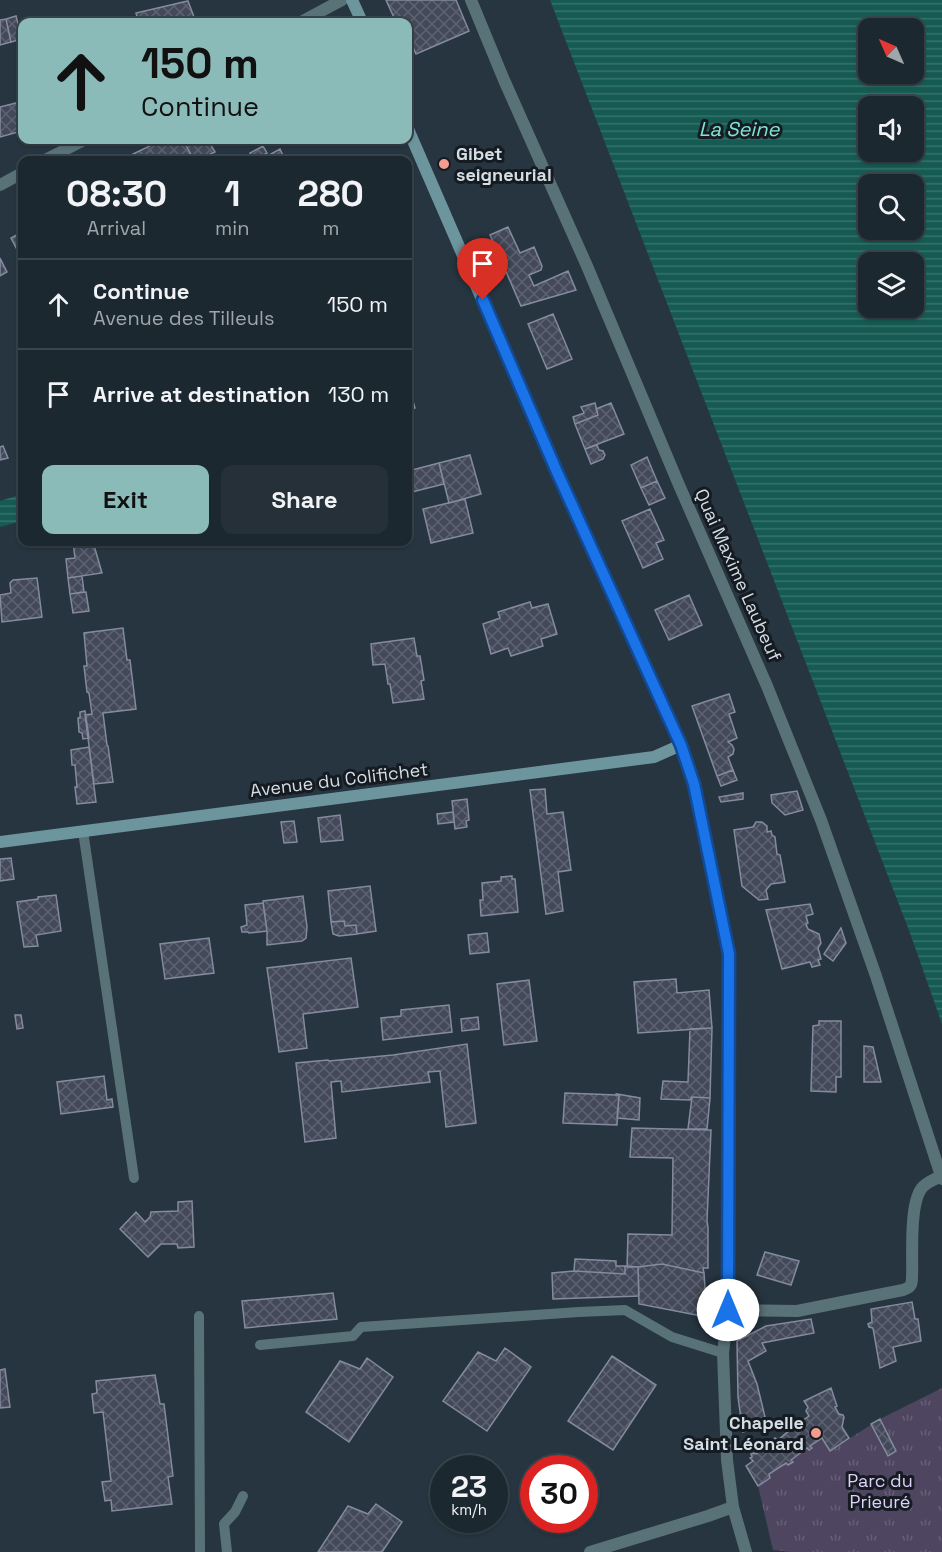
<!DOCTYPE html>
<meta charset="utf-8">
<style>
:root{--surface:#1c2830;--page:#253038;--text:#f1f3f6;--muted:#a0a6ab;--line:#3a444c;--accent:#8bbbb9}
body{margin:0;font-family:"Space Grotesk",sans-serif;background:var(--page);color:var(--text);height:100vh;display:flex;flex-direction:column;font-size:22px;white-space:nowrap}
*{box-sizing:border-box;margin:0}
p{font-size:20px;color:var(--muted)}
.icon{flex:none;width:33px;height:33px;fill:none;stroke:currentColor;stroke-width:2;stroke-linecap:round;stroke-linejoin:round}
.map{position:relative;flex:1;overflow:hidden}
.panel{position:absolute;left:18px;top:156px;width:394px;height:390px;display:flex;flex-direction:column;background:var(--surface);border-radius:12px;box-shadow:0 2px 4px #0004,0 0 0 2px var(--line)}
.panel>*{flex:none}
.banner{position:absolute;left:18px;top:18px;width:394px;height:126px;border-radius:12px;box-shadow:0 2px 4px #0004,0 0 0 2px var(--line);background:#8bbbb9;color:#111;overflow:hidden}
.needle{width:39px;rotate:315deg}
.tools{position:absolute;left:858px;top:18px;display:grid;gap:12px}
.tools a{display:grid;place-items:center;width:66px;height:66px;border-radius:12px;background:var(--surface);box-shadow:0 2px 4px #0004,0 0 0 2px var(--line);font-size:30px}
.speed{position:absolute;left:430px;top:1455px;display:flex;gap:12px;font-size:30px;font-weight:700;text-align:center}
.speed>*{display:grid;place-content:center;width:78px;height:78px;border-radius:50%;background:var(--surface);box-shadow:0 2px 4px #0004,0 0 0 2px var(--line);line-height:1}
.speed small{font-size:15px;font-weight:400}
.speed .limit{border:9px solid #d22;background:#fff;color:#111}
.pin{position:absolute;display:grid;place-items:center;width:51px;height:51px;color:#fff;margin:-62px -26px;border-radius:50% 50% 50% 0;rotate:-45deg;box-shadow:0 0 6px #0007}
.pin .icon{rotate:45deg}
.me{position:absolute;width:66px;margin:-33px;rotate:0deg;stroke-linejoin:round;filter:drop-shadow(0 0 4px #0008)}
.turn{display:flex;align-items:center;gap:21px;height:126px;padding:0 24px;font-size:27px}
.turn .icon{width:78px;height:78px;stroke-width:2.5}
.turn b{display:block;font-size:42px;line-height:51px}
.eta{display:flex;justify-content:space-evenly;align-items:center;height:102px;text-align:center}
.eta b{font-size:36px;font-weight:800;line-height:42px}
.action{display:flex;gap:12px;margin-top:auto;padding:12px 24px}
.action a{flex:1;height:69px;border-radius:12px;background:var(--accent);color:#111;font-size:24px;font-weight:800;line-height:69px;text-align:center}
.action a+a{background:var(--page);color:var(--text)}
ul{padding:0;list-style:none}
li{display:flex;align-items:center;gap:18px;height:90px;padding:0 24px;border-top:2px solid var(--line)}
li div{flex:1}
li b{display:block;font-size:22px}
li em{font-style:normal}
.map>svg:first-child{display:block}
</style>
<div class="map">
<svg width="942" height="1552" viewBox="0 0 942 1552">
<defs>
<pattern id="park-tufts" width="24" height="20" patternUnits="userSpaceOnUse" patternTransform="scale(1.5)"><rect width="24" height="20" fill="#4e4560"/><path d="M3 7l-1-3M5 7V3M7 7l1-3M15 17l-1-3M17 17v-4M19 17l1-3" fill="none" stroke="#675f77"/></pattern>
<pattern id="water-rules" width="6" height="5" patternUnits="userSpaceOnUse" patternTransform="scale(1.5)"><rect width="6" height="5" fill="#165b53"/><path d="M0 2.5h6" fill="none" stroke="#37726c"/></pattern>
<pattern id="building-cross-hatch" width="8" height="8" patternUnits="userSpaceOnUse" patternTransform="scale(1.5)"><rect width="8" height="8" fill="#434959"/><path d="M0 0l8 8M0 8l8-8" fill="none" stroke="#5d6371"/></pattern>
</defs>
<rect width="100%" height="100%" fill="#263540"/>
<path fill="url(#park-tufts)" d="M942,1388v164h-151l-18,-2 -15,-64 11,-8v-4l17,-11 6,-1 -1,-2 16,-12 2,2 3,-2 -2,-2 12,-8 8,13 50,-32z"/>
<path fill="url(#water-rules)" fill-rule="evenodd" d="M550,0h392v1024l-32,-91zM868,28h46v46h-46zM868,106h46v46h-46zM868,184h46v46h-46zM868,262h46v46h-46z
M22,494v27l-22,6v-26z"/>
<path fill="url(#building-cross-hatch)" stroke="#858b9e" stroke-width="1.5" d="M386,0h70l13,31 -53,23 -8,-18v-14h-12z
M188,1l6,16 -8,2 1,3h-55l6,-2 -2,-7z
M16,16l6,23 -11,3 -5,-23z
M6,19l5,23 -11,3v-25z
M20,102l2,11v18l-22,6v-30z
M162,140h21l11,20h-57l-4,-6z
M183,140h25l7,12 -17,8h-4z
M263,146l4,7 -13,7 -4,-7z
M280,149l5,11h-13l-3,-5z
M508,227l12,26 14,-6 8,19 -1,4 -12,5 5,11 34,-15 8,19 -55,16 -31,-71z
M22,232v27l-11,-21z
M0,258l7,14 -7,4z
M553,314l19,45 -25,10 -19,-45z
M408,384l7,24 -7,2z
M595,403l3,12 -23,9 -2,-7 11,-4 -3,-6z
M611,403l13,31 -39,15 -10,-25 23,-9 -2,-6z
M597,445l2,5 4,1 2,4 -2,4 -12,5 -6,-15z
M3,446l5,12 -8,2v-13z
M470,455l11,39 -32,9 -10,-40z
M647,457l10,24 -16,7 -10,-23z
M439,463l5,21 -36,9v-22z
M657,481l8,17 -16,7 -8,-17z
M465,499l8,34 -42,10 -8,-34z
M650,509l14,31 -8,3 7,16 -20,9 -21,-47z
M73,542h20l9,31 -34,5 -2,-19 9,-1z
M82,576l2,16 -14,2 -2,-16z
M37,578l5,39 -40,5 -2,-27 11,-2 -1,-10 3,-3z
M86,592l3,19 -16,2 -3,-19z
M689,595l13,30 -33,15 -14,-30z
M530,602l2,6 16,-4 9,30 -16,5 2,7 -32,10 -3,-8 -17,6 -8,-30 17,-6 -2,-6z
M123,628l4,32h3l6,49 -33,4 4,32 1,1 5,36 -19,2 -9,-69 7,-1 -3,-21 -2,-1 -3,-26h3l-3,-33z
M414,638l3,18h3l4,24 -3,1 3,18 -31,4 -3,-19h-2l-3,-20 -12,1 -2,-21z
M729,694l6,18 -6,2 8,24 -9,4 4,3 2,4 -1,5 -5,3 5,13 -16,6 -25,-70z
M85,711l4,27 -6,1 -1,-6 -3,-1 -1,-14h2v-6z
M89,747l7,55 -19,2 -2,-17h2l-2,-22h-3l-1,-15z
M733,770l4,10 -16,6 -4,-10z
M545,789l2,25 16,-2 8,58 -13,2 5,39 -17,3 -16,-124z
M797,791l6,19 -18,5 -13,-12 -1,-8z
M743,793v6l-22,3 -2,-5z
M467,799l2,21 -3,1 1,6 -12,2 -3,-28z
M453,812l1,10 -16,2 -1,-10z
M340,815l3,25 -22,2 -3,-24z
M294,821l3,21 -13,1 -3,-21z
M756,822h6l5,4v6l4,-1 1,4 3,2 2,17 3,1 5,27 -14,2 -5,6 2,9 -9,1 -17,-14 -8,-56 19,-3z
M11,858l3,21 -14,2v-22z
M512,876v3h3l3,33 -37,4 -1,-16h3l-1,-17 19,-2v-4z
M370,886l6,45 -19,3 -1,-9 -11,1 -1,-5 -13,1 -3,-31z
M56,895l5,36 -25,4 2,11 -14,1 -7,-45 21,-3v-2z
M303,896l4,31 -1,11 -4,3 -35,4v-14l-4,-30z
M263,903l4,28 -18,2 -1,-1h-6l-1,-5 6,-2 -2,-20z
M810,904l3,10 -7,2 2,7 -2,1 2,5 11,5 2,9 -3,5 3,11 -3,1 2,5 -8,2 -2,-5 -28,7 -16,-59z
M344,921l1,5 11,-1 1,9 -18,2 -6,-2 -2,-12z
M841,928l5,15 -13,18 -9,-7z
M487,933l2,19 -19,2 -2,-19z
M209,938l5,35 -49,6 -5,-35z
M351,958l7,49 -55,7 4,34 -28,4 -12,-84z
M676,979l1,14 32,-3 3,38 -74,5 -4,-51z
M529,980l8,61 -33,4 -7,-61z
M449,1005l3,27 -69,8 -2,-22 20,-2v-6z
M15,1015h6l2,13 -6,1z
M478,1017l1,12 -17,2 -1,-12z
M819,1021h22v56h-5v15l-25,-1 2,-65 6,-1z
M712,1028l-2,70 -18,-1 -2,3 -29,-1 2,-18 25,1 2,-53z
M467,1044l9,79 -30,4 -6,-56 -12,1 2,10 -88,10 -1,-11 -10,1 5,56 -31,4 -9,-79 32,-3 1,1 64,-6z
M864,1046l9,1 8,35h-17z
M104,1076l3,24 5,-1 1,8 -52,7 -4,-32z
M565,1093l52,2 2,1 -2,29 -54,-2z
M617,1094l23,4 -1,22 -22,-2 2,-22z
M692,1097l18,1 -3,31h-19z
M632,1128l79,2 -4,91 1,6v41h-5l1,5 -42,-9 -24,3h-11l1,-33 44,1 1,-77 -43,-1z
M192,1201l2,46 -16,1 -1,-4h-16l-13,13 -28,-28 16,-17 9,10 5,-5 1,-5 27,-1v-9z
M765,1252l34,9 -8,24 -34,-10z
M575,1259l41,2v5h9v8l-51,-3z
M662,1264l42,9 3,44 -68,-13 -1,-37z
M625,1266l13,1 1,29 -86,3 -1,-26 22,-2 51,3z
M333,1293l4,26 -92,9 -3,-27z
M912,1302l3,17h3l3,22 -28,6 3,14 -16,7 -7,-40 -4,-1 -1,-3 4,-2 -1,-13z
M811,1319l3,14 -52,10 4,8 -18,10 9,23 8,33 -23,9 -4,-29 -1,-56 29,-15z
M505,1348l26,19 -44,64 -44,-30 35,-49 18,9z
M612,1356l44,29 -43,65 -45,-29z
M367,1358l26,19 -44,65 -43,-30 34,-51 20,8z
M5,1369l5,38 -10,1v-38z
M155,1375l5,29h4l9,72 -5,1 4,27 -60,7 -1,-11 -6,1 -3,-19 9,-1 -8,-69 -9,1 -2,-19 5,-1 -1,-12z
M831,1388l6,18 -2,1 4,7 4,1 1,2 -2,10 7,11 -19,13 -8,-13 -12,8 2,2 -3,2 -2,-2 -16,12 2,2 -5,3 -2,-2 -17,11 1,4 -12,8 -12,-20 7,-5 -3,-3 2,-1 -1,-3 3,-1 2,1 18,-11 -2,-2 3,-3 3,2 14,-12 -4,-6 4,-3 4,6 13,-9 -3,-5 2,-4 -4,-6z
M880,1419l16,32 -8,5 -17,-32z
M758,1421l1,5 -16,6 -1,-6z
M376,1504l26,18 -20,30h-64l30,-46 20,8z"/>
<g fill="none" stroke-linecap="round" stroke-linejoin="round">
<path stroke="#597278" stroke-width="10" d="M83,831l51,347
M199,1316l1,236
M260,1345l93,-9 8,-9 218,-15 46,-2 47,27 51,16
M227,1552l-3,-28 11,-12 8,-16"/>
<path stroke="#597278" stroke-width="12" d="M471,0l33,80 83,186 92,219 88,201 54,134 55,156 66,203
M301,22l41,-22
M45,160l39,-20
M0,185l22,-12
M681,745l13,39 35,170 -1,356 -5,43 4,107 6,47 13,45
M728,1310l69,1 106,-21c6,-2 9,-4 9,-11 1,-22 -3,-72 9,-90 5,-7 13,-9 20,-13
M590,1552l118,-36 25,-9"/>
<path stroke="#6d959e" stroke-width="12" d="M352,0l10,22
M0,842l654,-85 27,-12 -124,-273 -149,-343"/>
</g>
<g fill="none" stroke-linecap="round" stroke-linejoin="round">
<g stroke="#114b97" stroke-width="15">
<path id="route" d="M483,300l74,172 124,273 13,39 35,170 -1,356"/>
</g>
<use href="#route" stroke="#1a73e8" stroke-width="10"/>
</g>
<g fill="#f59c91" stroke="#151b21" stroke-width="2">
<circle cx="444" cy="164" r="6"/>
<circle cx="816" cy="1433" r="6"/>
</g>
<g text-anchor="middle" stroke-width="6" stroke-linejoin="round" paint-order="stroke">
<g font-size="18" font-weight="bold" fill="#d4dee5" stroke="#151b21" text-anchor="start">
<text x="456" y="160">Gibet<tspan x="456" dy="21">seigneurial</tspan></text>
<text x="804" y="1429" text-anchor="end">Chapelle<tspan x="804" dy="21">Saint Léonard</tspan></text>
</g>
<g font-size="18" fill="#d4dee5" stroke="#151b21">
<text transform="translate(738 575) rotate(66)" y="6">Quai Maxime Laubeuf</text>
<text transform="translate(339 780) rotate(-7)" y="6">Avenue du Colifichet</text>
</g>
<g font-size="18" fill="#ded1fa" stroke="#151b21">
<text x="880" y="1487">Parc du<tspan x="880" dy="21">Prieuré</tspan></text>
</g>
<g font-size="20" font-style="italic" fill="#80e4d5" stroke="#151b21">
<text x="739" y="136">La Seine</text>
</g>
</g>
</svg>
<div class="tools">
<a><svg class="needle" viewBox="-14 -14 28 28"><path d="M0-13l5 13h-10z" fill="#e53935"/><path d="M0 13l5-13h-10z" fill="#a0a6ab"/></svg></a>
<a><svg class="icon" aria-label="sound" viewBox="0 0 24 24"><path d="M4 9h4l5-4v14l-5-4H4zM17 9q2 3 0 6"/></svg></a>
<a><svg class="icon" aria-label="search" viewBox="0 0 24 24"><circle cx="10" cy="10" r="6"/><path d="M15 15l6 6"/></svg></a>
<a><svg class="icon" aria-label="layers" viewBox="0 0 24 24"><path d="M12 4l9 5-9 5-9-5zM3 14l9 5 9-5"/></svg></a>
</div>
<div class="speed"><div>23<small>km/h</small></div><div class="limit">30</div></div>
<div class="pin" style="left:483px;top:300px;background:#d93025"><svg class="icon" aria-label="arrive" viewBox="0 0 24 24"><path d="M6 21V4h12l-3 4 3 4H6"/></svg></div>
<svg class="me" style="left:728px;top:1310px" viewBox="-20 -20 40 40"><circle r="19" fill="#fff"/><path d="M0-13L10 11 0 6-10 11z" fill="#1a73e8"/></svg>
<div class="banner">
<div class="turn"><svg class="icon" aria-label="ahead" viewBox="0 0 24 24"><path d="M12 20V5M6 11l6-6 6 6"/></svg><div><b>150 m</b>Continue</div></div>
</div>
<section class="panel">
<div class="eta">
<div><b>08:30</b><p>Arrival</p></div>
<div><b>1</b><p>min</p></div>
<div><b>280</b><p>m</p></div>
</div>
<ul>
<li><svg class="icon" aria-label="ahead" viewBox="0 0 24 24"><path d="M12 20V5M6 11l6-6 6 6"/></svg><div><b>Continue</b><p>Avenue des Tilleuls</p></div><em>150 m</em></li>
<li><svg class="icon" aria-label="arrive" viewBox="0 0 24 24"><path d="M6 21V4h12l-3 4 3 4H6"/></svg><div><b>Arrive at destination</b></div><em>130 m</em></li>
</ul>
<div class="action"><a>Exit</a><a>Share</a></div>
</section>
</div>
